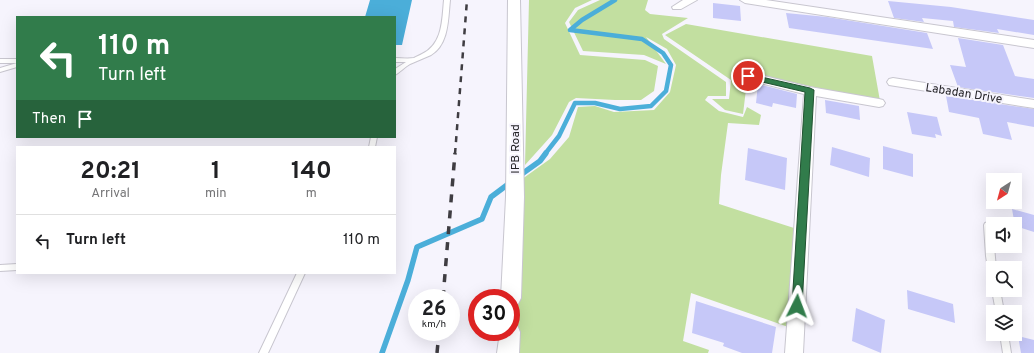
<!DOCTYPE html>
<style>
:root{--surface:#fff;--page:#f6f6f6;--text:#202124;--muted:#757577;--line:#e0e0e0}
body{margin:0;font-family:Overpass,sans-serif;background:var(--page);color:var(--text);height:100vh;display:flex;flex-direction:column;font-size:15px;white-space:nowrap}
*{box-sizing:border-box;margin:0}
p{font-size:13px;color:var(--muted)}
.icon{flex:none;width:22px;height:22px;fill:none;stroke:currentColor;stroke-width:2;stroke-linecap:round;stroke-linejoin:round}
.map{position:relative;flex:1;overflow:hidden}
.side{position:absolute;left:16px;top:146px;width:380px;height:128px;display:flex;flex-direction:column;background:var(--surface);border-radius:0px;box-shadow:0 4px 16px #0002}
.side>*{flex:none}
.guide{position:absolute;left:16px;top:16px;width:380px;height:122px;border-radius:0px;box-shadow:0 4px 16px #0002;background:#317c4b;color:#fff;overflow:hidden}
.needle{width:26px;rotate:216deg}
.buttons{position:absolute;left:986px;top:173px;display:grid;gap:8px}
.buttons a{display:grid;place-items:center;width:36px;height:36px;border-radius:0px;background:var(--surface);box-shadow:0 4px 16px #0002;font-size:20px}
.speed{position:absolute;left:408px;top:289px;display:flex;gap:8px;font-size:20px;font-weight:700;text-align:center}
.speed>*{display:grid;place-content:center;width:52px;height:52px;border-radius:50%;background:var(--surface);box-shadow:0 4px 16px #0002;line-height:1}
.speed small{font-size:10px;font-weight:400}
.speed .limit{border:6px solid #d22;background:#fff;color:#111}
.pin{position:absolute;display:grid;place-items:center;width:34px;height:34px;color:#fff;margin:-17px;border:2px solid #fff;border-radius:50%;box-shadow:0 1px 4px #0007}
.me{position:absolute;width:44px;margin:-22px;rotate:3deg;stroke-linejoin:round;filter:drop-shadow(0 0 3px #0008)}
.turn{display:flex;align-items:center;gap:14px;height:84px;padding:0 16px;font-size:18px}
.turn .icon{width:52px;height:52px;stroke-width:2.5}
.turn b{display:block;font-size:28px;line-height:34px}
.then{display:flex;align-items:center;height:38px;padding:0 16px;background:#0003;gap:8px;font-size:15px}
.eta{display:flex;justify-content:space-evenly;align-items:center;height:68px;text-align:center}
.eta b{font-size:24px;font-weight:700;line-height:28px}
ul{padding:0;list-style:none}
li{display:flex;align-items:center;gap:12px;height:52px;padding:0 16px;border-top:1px solid var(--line)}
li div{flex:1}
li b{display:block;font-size:15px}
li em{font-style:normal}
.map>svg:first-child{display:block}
</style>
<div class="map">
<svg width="1034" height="353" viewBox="0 0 1034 353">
<rect width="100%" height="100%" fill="#f6f4fd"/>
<path fill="#c2dfa0" d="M529,0h63l-17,8 -10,15 15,32 65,5 13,6 -4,25 -13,9h-26l-39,-2 -7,4 -17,33 -27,30z
M600,0h48l-3,10 5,4 38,4 -26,16 2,5 62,43v14h-18l-3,4 14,11 24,6 4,-10 14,8 -2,10 -31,-2 -7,52 -2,29 75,24 -3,100 -100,-35 -8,48 26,9 -1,3h-189l-2,-6 1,-165 32,-23 19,-22 9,-30 17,-1 19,6 40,-2 16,-18 6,-27 -9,-16 -21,-12 20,27 -22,-9 -61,-4 -14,-29 9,-12z
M686,24l186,32 8,45 -132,-28 -5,41 -18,-4 -13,-11h17l2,-19 -66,-45z"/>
<path fill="#4baed9" d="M370,0h42l-10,45h-7v-28h-30z"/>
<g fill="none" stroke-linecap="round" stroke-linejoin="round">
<path stroke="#4baed9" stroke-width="4.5" d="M545,154l14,-18 16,-33h20l25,6 31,-3 15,-15 5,-26 -8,-12 -21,-14 -72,-9 12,-10 33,-20"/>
<path stroke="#4baed9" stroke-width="5.5" d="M519,176l21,-15 6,-8
M382,353l26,-73 9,-33 65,-28 9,-22 20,-15"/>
</g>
<path fill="#c6c8f8" d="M888,1l63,6 83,13v15l-37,-6 2,4 -45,-6 -1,-6 -31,-3 2,4 -30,-4z
M713,3l27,3 1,15 -28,-3z
M786,13l41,4 100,16 6,16 -144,-21z
M958,38l45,7 12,31 19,3v19l-76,-11 -8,-22 16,2z
M758,84l39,10 -1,14 -23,-5 -1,4 -16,-4z
M946,96l88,13v18l-27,-5 5,18 -29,-6 -4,-16 -30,-6z
M825,100l34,6 1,14 -34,-7z
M907,112l30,5 5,19 -7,-2 1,4 -24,-4z
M883,146l30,8v23l-30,-8z
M832,147l38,11 -1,19 -39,-12z
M748,148l39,10 -2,32 -40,-10z
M1012,209l22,6v17l-19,-6z
M907,290l46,14 2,19 -47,-14z
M696,301l80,26 -4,26h-30l-19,-7 1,-3 -32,-10z
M856,308l29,12 -4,33 -29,-12z
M1018,336l16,4v13h-13z"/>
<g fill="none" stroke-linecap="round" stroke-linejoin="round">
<g stroke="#c8c6cf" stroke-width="2">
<path id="service" d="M444,0h6c-2,19 -1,44 -19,55 -7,3 -14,6 -21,9 -5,3 -10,8 -15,11v-6l11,-7h-11v-4c6,0 13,1 19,0 2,-1 6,-3 8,-4 21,-10 20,-34 22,-54z
M0,59h17v4h-17z
M17,63v4l-17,5v-4z
M371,137h6l-2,10h-6z
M988,222l3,1 1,2 4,43h-3v11l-3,-1 -1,-3 -3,-19 -2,-31 1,-2z
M17,264v6l-17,1v-6z
M297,273h8l-37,80h-9z
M993,288v2h7l4,22h-8l-4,-22z
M1000,334h8l3,19h-8z"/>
</g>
<g stroke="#c8c6cf" stroke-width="2">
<path id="minor" d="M683,0h14l-16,9h-8l-1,-2z
M740,0h26l268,40v8l-289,-45z
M748,72l62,15 69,12 4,1 2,3 -2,3 -4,1 -63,-11 -13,257h-18l19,-259 -60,-15 -2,-3 2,-3z
M893,78l141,22v8l-145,-23 -2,-3 2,-3z"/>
</g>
<g stroke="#c8c6cf" stroke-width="2">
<path id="tertiary" d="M508,0h12l4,197 -3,101 -3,6 -7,3v-9h-10l5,-101z
M511,323l6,2 3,7 -1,21h-22l3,-21h11z"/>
</g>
<use href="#service" fill="#fff" fill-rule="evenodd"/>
<use href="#minor" fill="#fff" fill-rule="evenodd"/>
<use href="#tertiary" fill="#fff" fill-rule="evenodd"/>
<path stroke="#3f3d42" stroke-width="2.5" stroke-dasharray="6 6" stroke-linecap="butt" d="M455,154l12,-154"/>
<path stroke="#3f3d42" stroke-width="3.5" stroke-dasharray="8 8" stroke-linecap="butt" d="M443,298l12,-145
M437,353l2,-21"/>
</g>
<path fill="#317c4b" stroke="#205131" d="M745,74h3l62,14 4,2 -12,216 -1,4 -4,1 -4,-1 -1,-4 13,-214 -60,-14z"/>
<g text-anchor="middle" stroke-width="4" stroke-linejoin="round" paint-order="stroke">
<g font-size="12" fill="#232226" stroke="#f6f4fd">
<text transform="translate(964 93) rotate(9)" y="4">Labadan Drive</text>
<text transform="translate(515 149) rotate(-90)" y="4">IPB Road</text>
</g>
</g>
</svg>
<div class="buttons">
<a><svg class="needle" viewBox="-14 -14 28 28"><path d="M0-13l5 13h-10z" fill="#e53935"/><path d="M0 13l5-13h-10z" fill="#757577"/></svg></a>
<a><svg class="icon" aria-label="sound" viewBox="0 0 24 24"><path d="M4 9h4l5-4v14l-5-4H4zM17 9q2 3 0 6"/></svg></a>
<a><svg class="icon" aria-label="search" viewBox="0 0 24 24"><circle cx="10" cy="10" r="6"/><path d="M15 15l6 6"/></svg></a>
<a><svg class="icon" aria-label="layers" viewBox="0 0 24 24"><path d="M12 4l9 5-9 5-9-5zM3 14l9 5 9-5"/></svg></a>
</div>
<div class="speed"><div>26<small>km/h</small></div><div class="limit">30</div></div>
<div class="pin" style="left:748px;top:76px;background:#d93025"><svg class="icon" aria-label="arrive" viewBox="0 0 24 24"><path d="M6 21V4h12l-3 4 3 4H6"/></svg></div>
<svg class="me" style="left:797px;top:306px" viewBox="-20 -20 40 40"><path d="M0-17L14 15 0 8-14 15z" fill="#317c4b" stroke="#fff" stroke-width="4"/></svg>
<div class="guide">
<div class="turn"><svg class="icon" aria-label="left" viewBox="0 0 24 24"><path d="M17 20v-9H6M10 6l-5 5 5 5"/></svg><div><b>110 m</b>Turn left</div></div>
<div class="then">Then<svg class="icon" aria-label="arrive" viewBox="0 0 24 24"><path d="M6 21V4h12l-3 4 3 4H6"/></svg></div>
</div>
<section class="side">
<div class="eta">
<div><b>20:21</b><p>Arrival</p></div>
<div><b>1</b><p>min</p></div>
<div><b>140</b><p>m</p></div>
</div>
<ul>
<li><svg class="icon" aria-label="left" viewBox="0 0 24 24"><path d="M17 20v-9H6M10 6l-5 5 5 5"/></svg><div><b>Turn left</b></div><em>110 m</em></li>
</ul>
</section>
</div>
